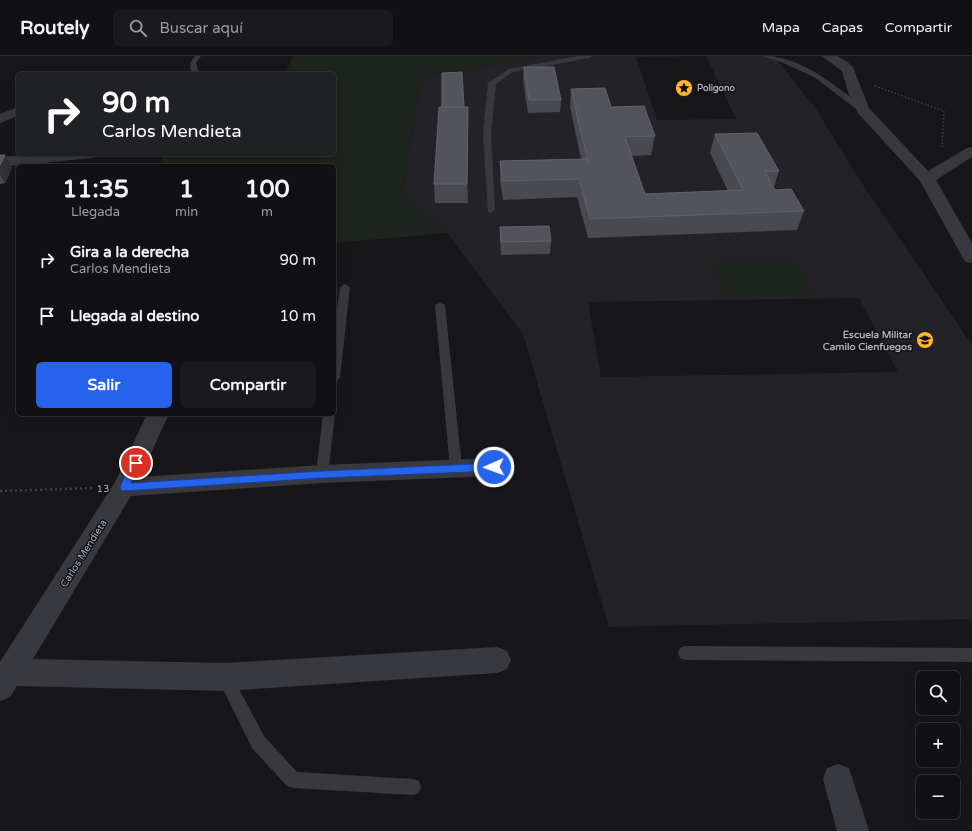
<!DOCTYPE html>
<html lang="es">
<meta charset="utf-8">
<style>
:root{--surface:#111114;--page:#1a1a1d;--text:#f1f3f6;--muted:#9c9da0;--line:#303134;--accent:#2563eb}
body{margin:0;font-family:"Varela Round",sans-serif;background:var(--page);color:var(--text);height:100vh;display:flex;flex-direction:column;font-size:15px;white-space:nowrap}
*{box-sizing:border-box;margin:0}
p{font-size:13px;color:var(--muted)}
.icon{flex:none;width:22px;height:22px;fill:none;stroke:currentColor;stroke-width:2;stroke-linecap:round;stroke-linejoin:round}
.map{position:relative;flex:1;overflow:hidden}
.details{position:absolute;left:16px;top:108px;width:320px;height:252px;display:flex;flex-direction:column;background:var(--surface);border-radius:6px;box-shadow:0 4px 16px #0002,0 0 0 1px var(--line)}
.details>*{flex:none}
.hud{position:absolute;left:16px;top:16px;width:320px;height:84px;border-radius:6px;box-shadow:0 4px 16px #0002,0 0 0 1px var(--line);background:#202124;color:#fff;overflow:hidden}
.tools{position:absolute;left:916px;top:615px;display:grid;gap:8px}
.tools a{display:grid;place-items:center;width:44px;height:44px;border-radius:6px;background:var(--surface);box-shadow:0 4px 16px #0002,0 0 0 1px var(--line);font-size:20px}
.pin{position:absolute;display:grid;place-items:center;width:34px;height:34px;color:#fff;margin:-17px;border:2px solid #fff;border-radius:50%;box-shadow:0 1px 4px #0007}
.me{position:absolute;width:44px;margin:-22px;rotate:268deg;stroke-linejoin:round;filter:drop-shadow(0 0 3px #0008)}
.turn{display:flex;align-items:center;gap:14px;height:84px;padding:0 20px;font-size:18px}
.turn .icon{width:52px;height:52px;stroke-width:2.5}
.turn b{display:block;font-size:28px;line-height:34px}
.eta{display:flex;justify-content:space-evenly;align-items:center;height:68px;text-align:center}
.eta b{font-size:24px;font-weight:700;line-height:28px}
.action{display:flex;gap:8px;margin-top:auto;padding:8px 20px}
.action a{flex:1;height:46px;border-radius:6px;background:var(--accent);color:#fff;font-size:16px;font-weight:700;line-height:46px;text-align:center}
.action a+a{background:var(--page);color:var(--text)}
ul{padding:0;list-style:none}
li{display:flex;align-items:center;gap:12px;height:56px;padding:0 20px}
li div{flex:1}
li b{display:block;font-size:15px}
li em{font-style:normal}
header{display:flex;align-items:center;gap:24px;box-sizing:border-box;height:56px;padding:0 20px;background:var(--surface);border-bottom:1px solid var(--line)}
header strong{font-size:19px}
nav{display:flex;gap:22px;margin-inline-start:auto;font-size:14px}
.search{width:280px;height:36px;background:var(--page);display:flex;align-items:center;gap:10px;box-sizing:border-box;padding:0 14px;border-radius:6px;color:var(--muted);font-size:15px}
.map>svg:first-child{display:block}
</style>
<header>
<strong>Routely</strong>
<div class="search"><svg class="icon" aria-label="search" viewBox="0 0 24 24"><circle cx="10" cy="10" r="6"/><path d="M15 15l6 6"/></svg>Buscar aquí</div>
<nav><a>Mapa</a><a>Capas</a><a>Compartir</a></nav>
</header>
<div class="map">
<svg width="972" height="775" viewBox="0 0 972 775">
<rect width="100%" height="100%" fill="#17171a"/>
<path fill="#232327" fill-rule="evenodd" d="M545,0h229l42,53 43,70 113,166v274l-363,8 -86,-293 -76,-101 -45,-40 19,-116zM706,0l30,63 -79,1 -21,-63zM859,242l39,74 -297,5 -13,-75z"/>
<path fill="#1d251e" d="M293,0h252l-124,21 -19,116 45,40 -113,10v-77h-175l5,-12h170v-80h-49z
M795,203l18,36 -88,2 -14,-36z"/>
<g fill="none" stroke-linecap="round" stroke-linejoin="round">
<path stroke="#3e4046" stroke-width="1.5" stroke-dasharray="1.5 2" stroke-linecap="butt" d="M875,30l69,25 -2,36"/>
<path stroke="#3e4046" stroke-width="2.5" stroke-dasharray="2 3" stroke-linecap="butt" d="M0,435l95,-3"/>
<path fill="#38393f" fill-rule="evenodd" d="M195,0h6l-5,7 2,7 5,4h-8l-4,-3 -1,-8z
M578,0h14l-3,2 -76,14 -17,12 -5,49 4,77 -4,3 -3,-1 -5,-79 5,-50 21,-14z
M762,0c32,0 58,18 83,37 7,5 16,10 22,17l-1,2h-6l-46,-35 -33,-15z
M35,101h6l10,9c-8,0 -12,-1 -17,-7z
M345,228l5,3 -10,90 -2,3 -4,1v-47l6,-47z
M440,246l5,3 17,163 -2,3 -4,2 -4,-2 -2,-3 -15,-163z
M334,357l1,1 -7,60 -2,4 -4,1 -4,-1 -2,-4 7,-60h11z
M685,590l287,2v14l-287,-2 -5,-2 -2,-5 2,-5z
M225,614l5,2 34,64 33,36 116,7 6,2 2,6 -2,6 -6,2 -120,-7 -6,-2 -35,-38 -35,-71 3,-5z"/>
<path fill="#38393f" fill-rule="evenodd" d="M822,0h15l9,5 7,6 16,41 59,63 39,-23 5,-1v10l-36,23 36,63v20l-6,-1 -3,-4 -43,-77 -62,-68 -10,-21 -6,-21z
M18,51v9l-18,7v-9z
M40,98h59l-2,3 -5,1 -92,9v-10z
M147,358h22l-29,63 182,-12 172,-7 8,3 3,6 -3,6 -8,3 -172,7 -191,13 -98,163 192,4 272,-16 10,4 4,9 -4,9 -10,4 -272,18 -208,-5 -7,11 -10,4v-39l115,-180z
M838,708l11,4 20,63h-32l-14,-52 4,-11z"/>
</g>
<path fill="#484a4f" d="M524,11l37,33 -1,12 -32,1 -5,-33z
M571,33l40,18 44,29 -4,19 -20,1 14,38 83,-3 -18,-38 5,-19 64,37 -5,16 1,3 29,21 -7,19 -209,8 -11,-41 -74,3 -3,-20v-19l81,-2 -11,-52z
M464,51h4v96h-33l-1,-19z
M0,99l12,13 -7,15 -5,1z
M500,171l51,14 -1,13 -49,1 -1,-15z"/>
<path fill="#303135" d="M468,51v96l-1,-19z
M5,99l7,13 -7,15 -5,-8v-10z"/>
<path fill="#53545b" stroke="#60626a" d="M524,11h30l7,33h-32z
M462,16l2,35h-22v-34z
M605,32l6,19 33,-1 11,30 -30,1 20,57 98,-4 -28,-56 42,-1 22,38h-14l10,19 16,-1 13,22 -214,8 -11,-40 -76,2 -3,-20 86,-2 2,3 -17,-73z
M439,51h29l-1,77h-33z
M0,99h5l-5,10z
M549,170l2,15 -50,1 -1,-15z"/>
<path fill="#2563eb" stroke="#184099" d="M136,403l4,4 -9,20 191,-12 172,-8 3,1 2,3 -2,3 -3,1 -172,7 -198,13 -3,-1 -1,-3 12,-27z"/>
<defs>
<g id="sight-disc" transform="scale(0.9)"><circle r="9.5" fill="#fdb72c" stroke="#121215"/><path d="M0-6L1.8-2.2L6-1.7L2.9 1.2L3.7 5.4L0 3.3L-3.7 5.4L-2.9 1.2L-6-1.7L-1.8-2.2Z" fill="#111"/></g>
<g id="school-disc" transform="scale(0.9)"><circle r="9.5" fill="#fdb72c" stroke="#121215"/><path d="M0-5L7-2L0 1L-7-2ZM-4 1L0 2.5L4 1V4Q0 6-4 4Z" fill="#111"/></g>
</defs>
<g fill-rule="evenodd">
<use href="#sight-disc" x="684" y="32"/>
<use href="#school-disc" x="925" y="284"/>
</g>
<g text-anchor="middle" stroke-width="3" stroke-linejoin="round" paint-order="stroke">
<g font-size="9" font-weight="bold" fill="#a9aeba" stroke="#121215" text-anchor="start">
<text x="697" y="35">Poligono</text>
</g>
<g font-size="10" font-weight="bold" fill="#a9aeba" stroke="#121215" text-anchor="end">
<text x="912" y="282">Escuela Militar<tspan x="912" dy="12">Camilo Cienfuegos</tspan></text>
</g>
<g font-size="10" fill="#a9aeba" stroke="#121215">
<text transform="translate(103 432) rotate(-2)" y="4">13</text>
<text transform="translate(83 497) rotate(-58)" y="4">Carlos Mendieta</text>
</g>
</g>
</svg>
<div class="tools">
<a><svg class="icon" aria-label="search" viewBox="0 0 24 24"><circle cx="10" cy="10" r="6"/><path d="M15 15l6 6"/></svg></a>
<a>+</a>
<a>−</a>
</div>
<div class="pin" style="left:136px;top:407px;background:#d93025"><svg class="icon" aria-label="arrive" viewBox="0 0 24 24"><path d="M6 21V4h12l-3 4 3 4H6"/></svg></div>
<svg class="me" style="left:494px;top:411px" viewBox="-20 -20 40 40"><circle r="17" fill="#2563eb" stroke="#fff" stroke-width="3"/><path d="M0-11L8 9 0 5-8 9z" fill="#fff"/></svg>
<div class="hud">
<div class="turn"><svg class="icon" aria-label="right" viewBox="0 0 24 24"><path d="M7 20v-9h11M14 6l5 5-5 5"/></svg><div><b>90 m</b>Carlos Mendieta</div></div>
</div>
<section class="details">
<div class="eta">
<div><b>11:35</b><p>Llegada</p></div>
<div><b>1</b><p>min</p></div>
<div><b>100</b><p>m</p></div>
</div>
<ul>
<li><svg class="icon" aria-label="right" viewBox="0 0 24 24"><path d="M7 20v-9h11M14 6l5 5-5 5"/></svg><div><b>Gira a la derecha</b><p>Carlos Mendieta</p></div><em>90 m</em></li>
<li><svg class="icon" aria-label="arrive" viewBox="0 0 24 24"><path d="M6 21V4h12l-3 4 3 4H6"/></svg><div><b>Llegada al destino</b></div><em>10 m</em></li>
</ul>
<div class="action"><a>Salir</a><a>Compartir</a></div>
</section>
</div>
